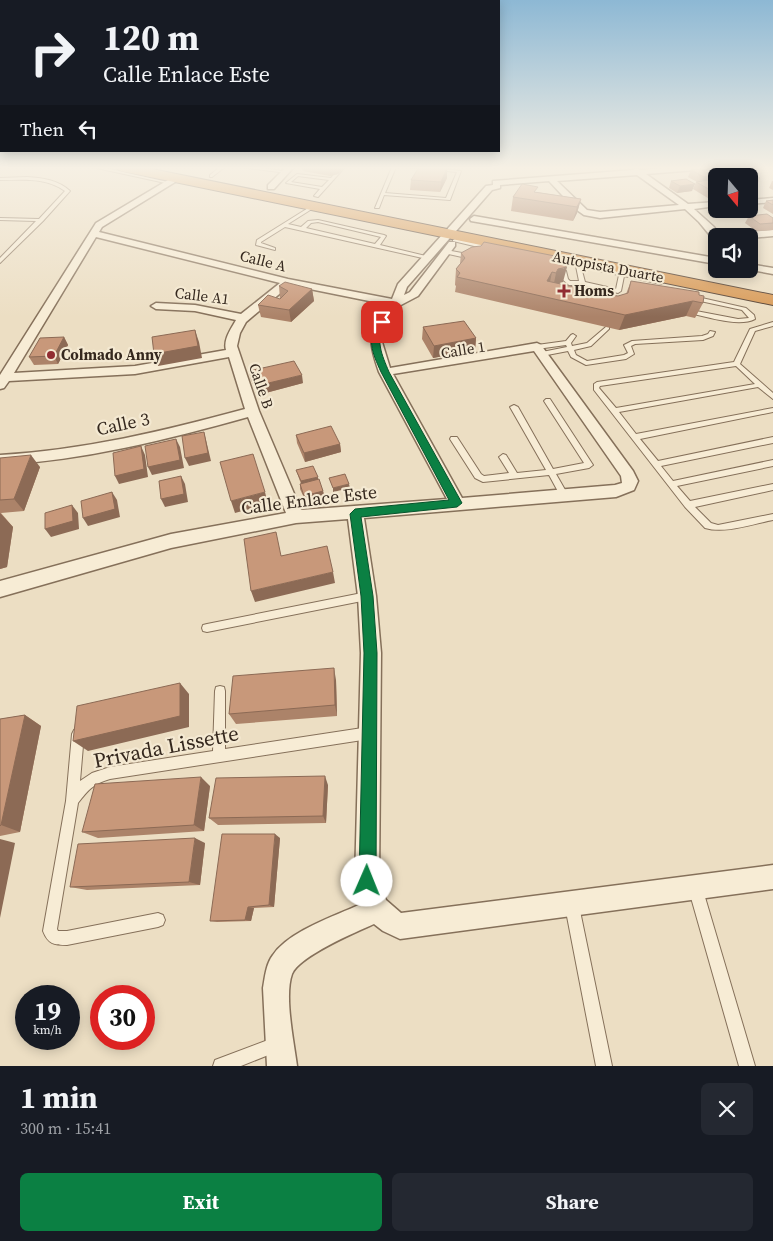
<!DOCTYPE html>
<meta charset="utf-8">
<style>
:root{--surface:#171b24;--page:#242831;--text:#f1f3f6;--muted:#9ea1a6;--accent:#0b8043}
body{margin:0;font-family:"Source Serif 4",serif;background:var(--page);color:var(--text);height:100vh;display:flex;flex-direction:column;font-size:19px;white-space:nowrap}
*{box-sizing:border-box;margin:0}
p{font-size:16px;color:var(--muted)}
.icon{flex:none;width:28px;height:28px;fill:none;stroke:currentColor;stroke-width:2;stroke-linecap:round;stroke-linejoin:round}
.map{position:relative;height:1066px;overflow:hidden}
.drawer{display:flex;flex-direction:column;background:var(--surface);flex:1}
.drawer>*{flex:none}
.top-card{position:absolute;left:0px;top:0px;width:500px;height:152px;box-shadow:0 2px 12px #0003;background:#171b24;color:var(--text);overflow:hidden}
.needle{width:32px;rotate:161deg}
.controls{position:absolute;left:708px;top:168px;display:grid;gap:10px}
.controls a{display:grid;place-items:center;width:50px;height:50px;border-radius:8px;background:var(--surface);box-shadow:0 2px 12px #0003;font-size:25px}
.speed{position:absolute;left:15px;top:985px;display:flex;gap:10px;font-size:25px;font-weight:700;text-align:center}
.speed>*{display:grid;place-content:center;width:65px;height:65px;border-radius:50%;background:var(--surface);box-shadow:0 2px 12px #0003;line-height:1}
.speed small{font-size:12px;font-weight:400}
.speed .limit{border:8px solid #d22;background:#fff;color:#111}
.pin{position:absolute;display:grid;place-items:center;width:42px;height:42px;color:#fff;margin:-21px;border-radius:10px;box-shadow:0 2px 8px #0006}
.me{position:absolute;width:55px;margin:-28px;rotate:1deg;stroke-linejoin:round;filter:drop-shadow(0 0 4px #0008)}
.turn{display:flex;align-items:center;gap:18px;height:105px;padding:0 20px;font-size:22px}
.turn .icon{width:65px;height:65px;stroke-width:2.5}
.turn b{display:block;font-size:35px;line-height:42px}
.then{display:flex;align-items:center;height:48px;padding:0 20px;background:#0003;gap:10px;font-size:19px}
.round{display:grid;place-items:center;flex:none;width:52px;height:52px;border-radius:8px;background:var(--page)}
.headline{display:flex;align-items:center;justify-content:space-between;height:85px;padding:0 20px}
h1{font-size:30px;font-weight:700;line-height:38px}
.action{display:flex;gap:10px;margin-top:auto;padding:10px 20px}
.action a{flex:1;height:58px;border-radius:8px;background:var(--accent);color:#fff;font-size:20px;font-weight:700;line-height:58px;text-align:center}
.action a+a{background:var(--page);color:var(--text)}
.map>svg:first-child{display:block}
</style>
<div class="map">
<svg width="773" height="1066" viewBox="0 0 773 1066">
<rect width="100%" height="100%" fill="#ecdec3"/>
<g fill="none" stroke-linecap="round" stroke-linejoin="round">
<g stroke="#85705a" stroke-width="2">
<path id="lane" d="M92,167h9l71,16 -2,1z
M220,167h5l-13,10h-2v-2z
M240,167h16l33,5 -2,1z
M340,167h5l-27,30 -4,-1 6,-7 -34,-6 11,-9 34,4zM298,176l31,4 -7,7 -31,-5z
M392,167h4l-11,26 61,5 11,-26 -52,-5h22l34,4 -11,29 -66,-5 -5,13h-4z
M27,177c16,1 31,3 43,14l-27,30 -43,42v-5l36,-37 -36,-1v-2l39,1 26,-28c-19,-14 -42,-11 -65,-11v-2z
M313,205l2,2 -27,17 13,3 7,-6 10,-1 66,15 2,1 -6,9 50,12 -3,2 -142,-32 -24,15v1l14,5v2l-19,-5 1,-5zM318,222l63,15 -6,7 -69,-16 5,-5z
M455,239l36,7 3,2 -3,2 -38,-9v-1z
M446,250l16,3 9,-1 3,2 -12,3 -18,-4 -1,-1z
M553,258l108,22 3,2 -3,2 -37,-8 -3,15 -3,2 -36,-8h-13l-7,-6 -1,-6 -5,-3 3,-2 7,3 2,8 2,2h9l-3,-15 -25,-5 -1,-1zM581,267l38,8 -3,14 -31,-7z
M693,296l53,12 8,7 1,4c-15,8 -44,-1 -61,-5v-2l2,-1 42,8 11,-1 -7,-8 -51,-11v-2z
M773,322v4l-18,5 -15,33 33,29v6l-15,-12 -139,25 17,22 137,-26v4l-133,27 18,22 115,-24v6l-112,23 12,15 100,-21v6l-96,20 13,15 83,-17v6l-78,17 16,16 7,2 55,-11v6c-21,4 -48,14 -68,8l-20,-21 -91,-117v-6l3,-2 137,-20 16,-33zM736,366l19,18 -139,24 -17,-20 1,-2z
M607,326l2,1v2l-18,17 -17,4 2,5 11,6 37,-6 4,-2 -4,-8 8,-4 70,-5 6,-2 2,-3 5,1 -2,4 -10,4 -68,4 -4,2 3,8 -8,5 -40,6 -15,-8 -3,-6 -26,5 -3,-2 3,-2 25,-5 -1,-2 -29,4 -3,-2 3,-2 29,-4 5,-6 2,-1 3,2 -5,7 1,3 15,-3z
M546,399h4l43,66 -4,3 -33,6 12,21 -1,2h-6l-12,-22 -66,7 -8,-4 -25,-39 1,-2h6l24,37 3,2 25,-3 -10,-16 4,-3 3,1 11,18 29,-3 -36,-63 4,-2 4,2 35,62 31,-6 -40,-62z
M367,592l3,1 2,3 -2,3 -3,1 -160,32 -4,-1 -1,-3 1,-3 4,-1z
M220,686l4,1 1,4v58l144,-22 4,2 2,4 -2,4 -4,2 -259,40c-17,5 -22,11 -32,24l-21,126 1,2h9l91,-18 5,2 2,5 -2,5 -5,2 -91,18c-13,0 -19,-1 -24,-14l23,-130 6,-67 2,-4 4,-2 4,2 2,4 -4,47 12,-8 18,-6 103,-16 2,-60 1,-4z
M695,880l5,2 2,5 53,179h-16l-51,-179 2,-5z
M572,899l5,2 2,5 33,160h-16l-31,-160 2,-5z
M276,1037l5,3 3,5 -3,5 -40,16h-28l2,-6z"/>
</g>
<g stroke="#85705a" stroke-width="3">
<path id="street" d="M286,167h8l-20,22h-6v-4z
M673,167h38l-3,2 -62,5 42,30 28,-2v4l-22,3 20,18 6,9h-4v4l-3,-1 -14,-17 -14,-13 -85,9 -16,-3 -10,-7 -25,-27 -49,4v3l-8,2 -85,97 -3,8 6,-3 39,-50h6v4l-37,50 -19,10 -13,20 -4,16 8,26 147,-25 4,2 92,126 5,10 -4,9 -18,7 -252,21 12,78 5,57 -2,228 7,19 15,13 372,-48v24l-373,50 -17,-8 -9,-7c-18,8 -75,32 -82,50 -8,22 2,68 5,92h-30l-4,-78c2,-11 3,-24 10,-33 16,-24 62,-39 88,-51l-6,-23 6,-228 -3,-57 -10,-77 -52,4 -125,25 -171,49v-16l171,-47 115,-21 -38,-96c-82,23 -163,43 -248,48v-10c84,-5 164,-24 245,-46l-16,-52 -94,17 -126,7 -5,7 -4,1v-14l96,-152 77,-46 7,2 -78,48 -3,5 189,47 104,20 6,-15 88,-98 7,-1v-4l140,-11 3,-2 5,2zM637,175l42,30 -79,7 -13,-2 -30,-29zM96,237l184,46 -39,31 -46,-9 -39,-2 -5,3 5,3 39,2 41,9c-5,9 -13,20 -10,30l-91,16 -121,7zM290,285l99,20c-19,32 -23,29 -10,67l68,127 -146,11 -42,-99 -22,-65 3,-13 6,-11zM534,351l87,125 1,7 -7,2 -153,13 -69,-124z
M773,198v4l-24,2v-4z
M474,216l242,42v6l-245,-43 -1,-2z
M773,230v6l-24,2v-2h-15l5,-3z
M749,264l24,4v6l-27,-5h3z"/>
</g>
<g stroke="#533e2f" stroke-width="2">
<path id="highway" d="M115,167h27l631,128v10l-652,-134z"/>
</g>
<use href="#lane" fill="#f7ecd5" fill-rule="evenodd"/>
<use href="#street" fill="#f7ecd5" fill-rule="evenodd"/>
<use href="#highway" fill="#d89a57" fill-rule="evenodd"/>
</g>
<path fill="#ac8369" d="M302,167h40l1,2 -5,5 -8,2 -27,-5z
M739,167l21,11 -3,7 -8,1v-10h-33v5l-4,-2 -1,2 5,3v15l-5,1 -18,-11 3,-7h1l-9,-5 3,-7 9,-1 11,6 1,-4 11,-2 3,2 1,-2z
M447,178l-7,14 -30,-2 1,-10z
M671,181l21,10 -15,2 -8,-5z
M772,181h1v9l-4,-2z
M536,192l45,7 -4,14 -4,8 -62,-10 2,-14z
M773,200v14l-10,-6 3,-7z
M749,216l24,2v12l-17,1 -11,-8z
M461,253l104,5 -2,5v19l-5,2 60,12 8,-2 5,-13 68,14 4,8 -8,15 -9,-2 -67,14 -164,-38 1,-6 -1,-1 1,-16 4,-5z
M279,286l33,3 2,12 -23,21 -30,-5 -3,-12 22,-6z
M423,327l53,11 -1,12 -42,8 -11,-19z
M64,337l4,8 -10,19 -24,1 -5,-8z
M249,371l54,12 -45,12 -7,-15z
M296,435l44,9 1,8 -36,10 -8,-19z
M0,458l40,9 -16,44 -23,2 12,14 -6,40 -7,2z
M296,470l22,10 5,11 1,4 -19,5 -5,-11v-5h1z
M336,680l1,36 -101,8 -7,-10z
M25,715l16,11 -21,106 -20,4v-117z
M328,785l-2,38 -108,2 -9,-7z
M210,786l-6,45 -106,7 -16,-6z
M280,838l-6,69 -20,1 -3,13 -34,1 -7,-1z
M205,843l-5,42 -113,5 -17,-3z"/>
<path fill="#8c6a55" d="M330,167h12l1,2 -5,5 -8,2z
M447,168v10l-7,14 1,-10z
M713,176l-3,7 -9,1 3,-7z
M760,178l-3,7 -8,1v-7z
M695,184l-3,7 -15,2 3,-7z
M714,192h2v7l-5,1z
M581,199l-4,14 -4,8 4,-14z
M565,258l-3,11 5,-2 -4,15 -9,3 -1,3 3,-15z
M552,272l-3,15 -2,-6z
M312,289l2,12 -23,21 -2,-12z
M693,301l-7,15 -67,14 6,-15z
M195,330l4,12 3,16 -44,8 -4,-12z
M64,337l4,8 -10,19 -4,-8z
M476,338l-1,12 -42,8 1,-12z
M302,375l1,8 -45,12 -2,-9z
M204,432l2,8 5,21 -22,5 -4,-8z
M176,439l4,8 4,21 -32,7 -4,-8z
M340,444l1,8 -36,10 -1,-9z
M141,446l4,9 3,22 -29,7 -4,-8z
M31,455l9,12 -16,44 -10,-12z
M181,476l4,8 3,18 -23,5 -4,-8z
M318,477v4l-17,5v-5z
M349,484l1,4 -17,4v-4z
M323,491l1,4 -19,5 -1,-4z
M112,492l5,8 3,17 -32,9 -5,-8z
M265,492l3,12 -33,9 -4,-12z
M72,505l6,8 1,16 -28,8 -6,-8z
M0,513l13,14 -6,40 -7,2z
M333,572l2,11 -80,19 -4,-11z
M334,668l2,12 1,36 -2,-11z
M180,683l9,11v33l-101,24 -15,-10z
M25,715l16,11 -21,106 -19,-7z
M325,776l3,9 -2,38 -3,-7z
M201,777l9,9 -6,45 -10,-6z
M275,834l5,4 -6,69 -5,-2z
M195,838l10,5 -5,42 -11,-3z
M0,839l15,4 -15,75z
M248,907l6,1 -3,13 -6,-1z"/>
<path fill="#c8987a" stroke="#8c6a55" d="M419,167h25l3,1 -6,14 -30,-2z
M739,167l21,11 -11,1v-3h-9l-13,-7z
M700,169l13,7 -9,1 -13,-7z
M723,169l13,7h-13l-11,-5z
M686,179l9,5 -15,2 -9,-5z
M709,180l7,4v8h-2l-18,-10z
M522,184l16,3 -4,5 47,7 -4,8 -64,-10z
M773,200v5l-7,-4z
M767,214l6,4v5l-13,1 -11,-8z
M484,242l81,16 -3,5 5,4 -9,2 -2,4 -4,-1 -5,9 46,10 2,-3 16,3 -2,4 9,1 10,-3 3,-12 68,11v3l5,1 -1,7 -10,-2 -68,14 -168,-38 3,-4 -4,-4 9,-11 -4,-5 11,-6 9,-1z
M285,282l27,7 -23,21 -31,-5 10,-10 12,4 8,-8 -9,-5z
M464,321l12,17 -42,8 -11,-19z
M195,330l3,16 -44,8 -2,-17z
M64,337l-10,19 -25,1 11,-19z
M294,361l8,14 -46,11 -7,-15z
M331,426l9,18 -36,9 -8,-18z
M204,432l4,21 -23,5 -3,-22z
M176,439l4,21 -32,7 -3,-21z
M141,446l3,23 -29,7 -2,-23z
M253,454l12,38 -34,9 -11,-39z
M31,455l-17,44 -14,1v-42z
M313,466l5,11 -17,4 -5,-11z
M345,474l4,10 -16,4 -4,-10z
M181,476l3,18 -23,5 -2,-18z
M319,479l4,12 -19,5 -4,-12z
M112,492l3,17 -32,9 -2,-17z
M72,505l1,16 -28,8v-16z
M276,532l5,24 46,-10 6,26 -82,19 -7,-52z
M334,668l1,37 -106,9 4,-38z
M180,683v33l-107,25 4,-35z
M25,715l-24,110 -1,1v-107z
M325,776l-2,40 -114,2 7,-40z
M201,777l-7,48 -112,7 13,-48z
M222,834h53l-6,71 -21,2 -3,13 -35,1z
M195,838l-6,44 -119,5 8,-43z"/>
<linearGradient id="sky" x2="0" y2="1"><stop stop-color="#8db8d4"/><stop offset="0.53" stop-color="#f6f0e4"/><stop offset="1" stop-color="#f6f0e4" stop-opacity="0"/></linearGradient>
<rect width="773" height="317" fill="url(#sky)"/>
<path fill="#0b8043" stroke="#07532c" d="M379,320l7,2c-12,17 -4,33 3,50l73,131 -5,4 -96,10 12,79 4,57 -1,228 -3,6 -6,2 -6,-2 -2,-6 5,-228 -3,-57 -11,-82 5,-5 94,-9 -68,-128c-9,-20 -15,-33 -2,-52z"/>
<g fill="#912d32" stroke="#f4e9d2" stroke-width="2">
<path d="M561.5 283.5h5v5h5v5h-5v5h-5v-5h-5v-5h5z"/>
<circle cx="51" cy="355" r="5"/>
</g>
<g text-anchor="middle" stroke-width="4.5" stroke-linejoin="round" paint-order="stroke">
<g font-size="15" fill="#35281e" stroke="#f4e9d2">
<text transform="translate(263 261) rotate(14)" y="5">Calle A</text>
<text transform="translate(608 267) rotate(11)" y="5">Autopista Duarte</text>
<text transform="translate(202 296) rotate(7)" y="5">Calle A1</text>
<text transform="translate(463 350) rotate(-9)" y="5">Calle 1</text>
<text transform="translate(261 386) rotate(71)" y="5">Calle B</text>
</g>
<g font-size="15" font-weight="bold" fill="#35281e" stroke="#f4e9d2" text-anchor="start">
<text x="574" y="296">Homs</text>
<text x="61" y="360">Colmado Anny</text>
</g>
<g font-size="18" fill="#35281e" stroke="#f4e9d2">
<text transform="translate(123 424) rotate(-12)" y="6">Calle 3</text>
<text transform="translate(309 500) rotate(-7)" y="6">Calle Enlace Este</text>
</g>
<g font-size="21" fill="#35281e" stroke="#f4e9d2">
<text transform="translate(166 747) rotate(-11)" y="7">Privada Lissette</text>
</g>
</g>
</svg>
<div class="controls">
<a><svg class="needle" viewBox="-14 -14 28 28"><path d="M0-13l5 13h-10z" fill="#e53935"/><path d="M0 13l5-13h-10z" fill="#9ea1a6"/></svg></a>
<a><svg class="icon" aria-label="sound" viewBox="0 0 24 24"><path d="M4 9h4l5-4v14l-5-4H4zM17 9q2 3 0 6"/></svg></a>
</div>
<div class="speed"><div>19<small>km/h</small></div><div class="limit">30</div></div>
<div class="pin" style="left:382px;top:322px;background:#d93025"><svg class="icon" aria-label="arrive" viewBox="0 0 24 24"><path d="M6 21V4h12l-3 4 3 4H6"/></svg></div>
<svg class="me" style="left:367px;top:881px" viewBox="-20 -20 40 40"><circle r="19" fill="#fff"/><path d="M0-13L10 11 0 6-10 11z" fill="#0b8043"/></svg>
<div class="top-card">
<div class="turn"><svg class="icon" aria-label="right" viewBox="0 0 24 24"><path d="M7 20v-9h11M14 6l5 5-5 5"/></svg><div><b>120 m</b>Calle Enlace Este</div></div>
<div class="then">Then<svg class="icon" aria-label="left" viewBox="0 0 24 24"><path d="M17 20v-9H6M10 6l-5 5 5 5"/></svg></div>
</div>
</div>
<section class="drawer">
<div class="headline"><div><h1>1 min</h1><p>300 m · 15:41</p></div><a class="round"><svg class="icon" aria-label="close" viewBox="0 0 24 24"><path d="M6 6l12 12M18 6L6 18"/></svg></a></div>
<div class="action"><a>Exit</a><a>Share</a></div>
</section>
